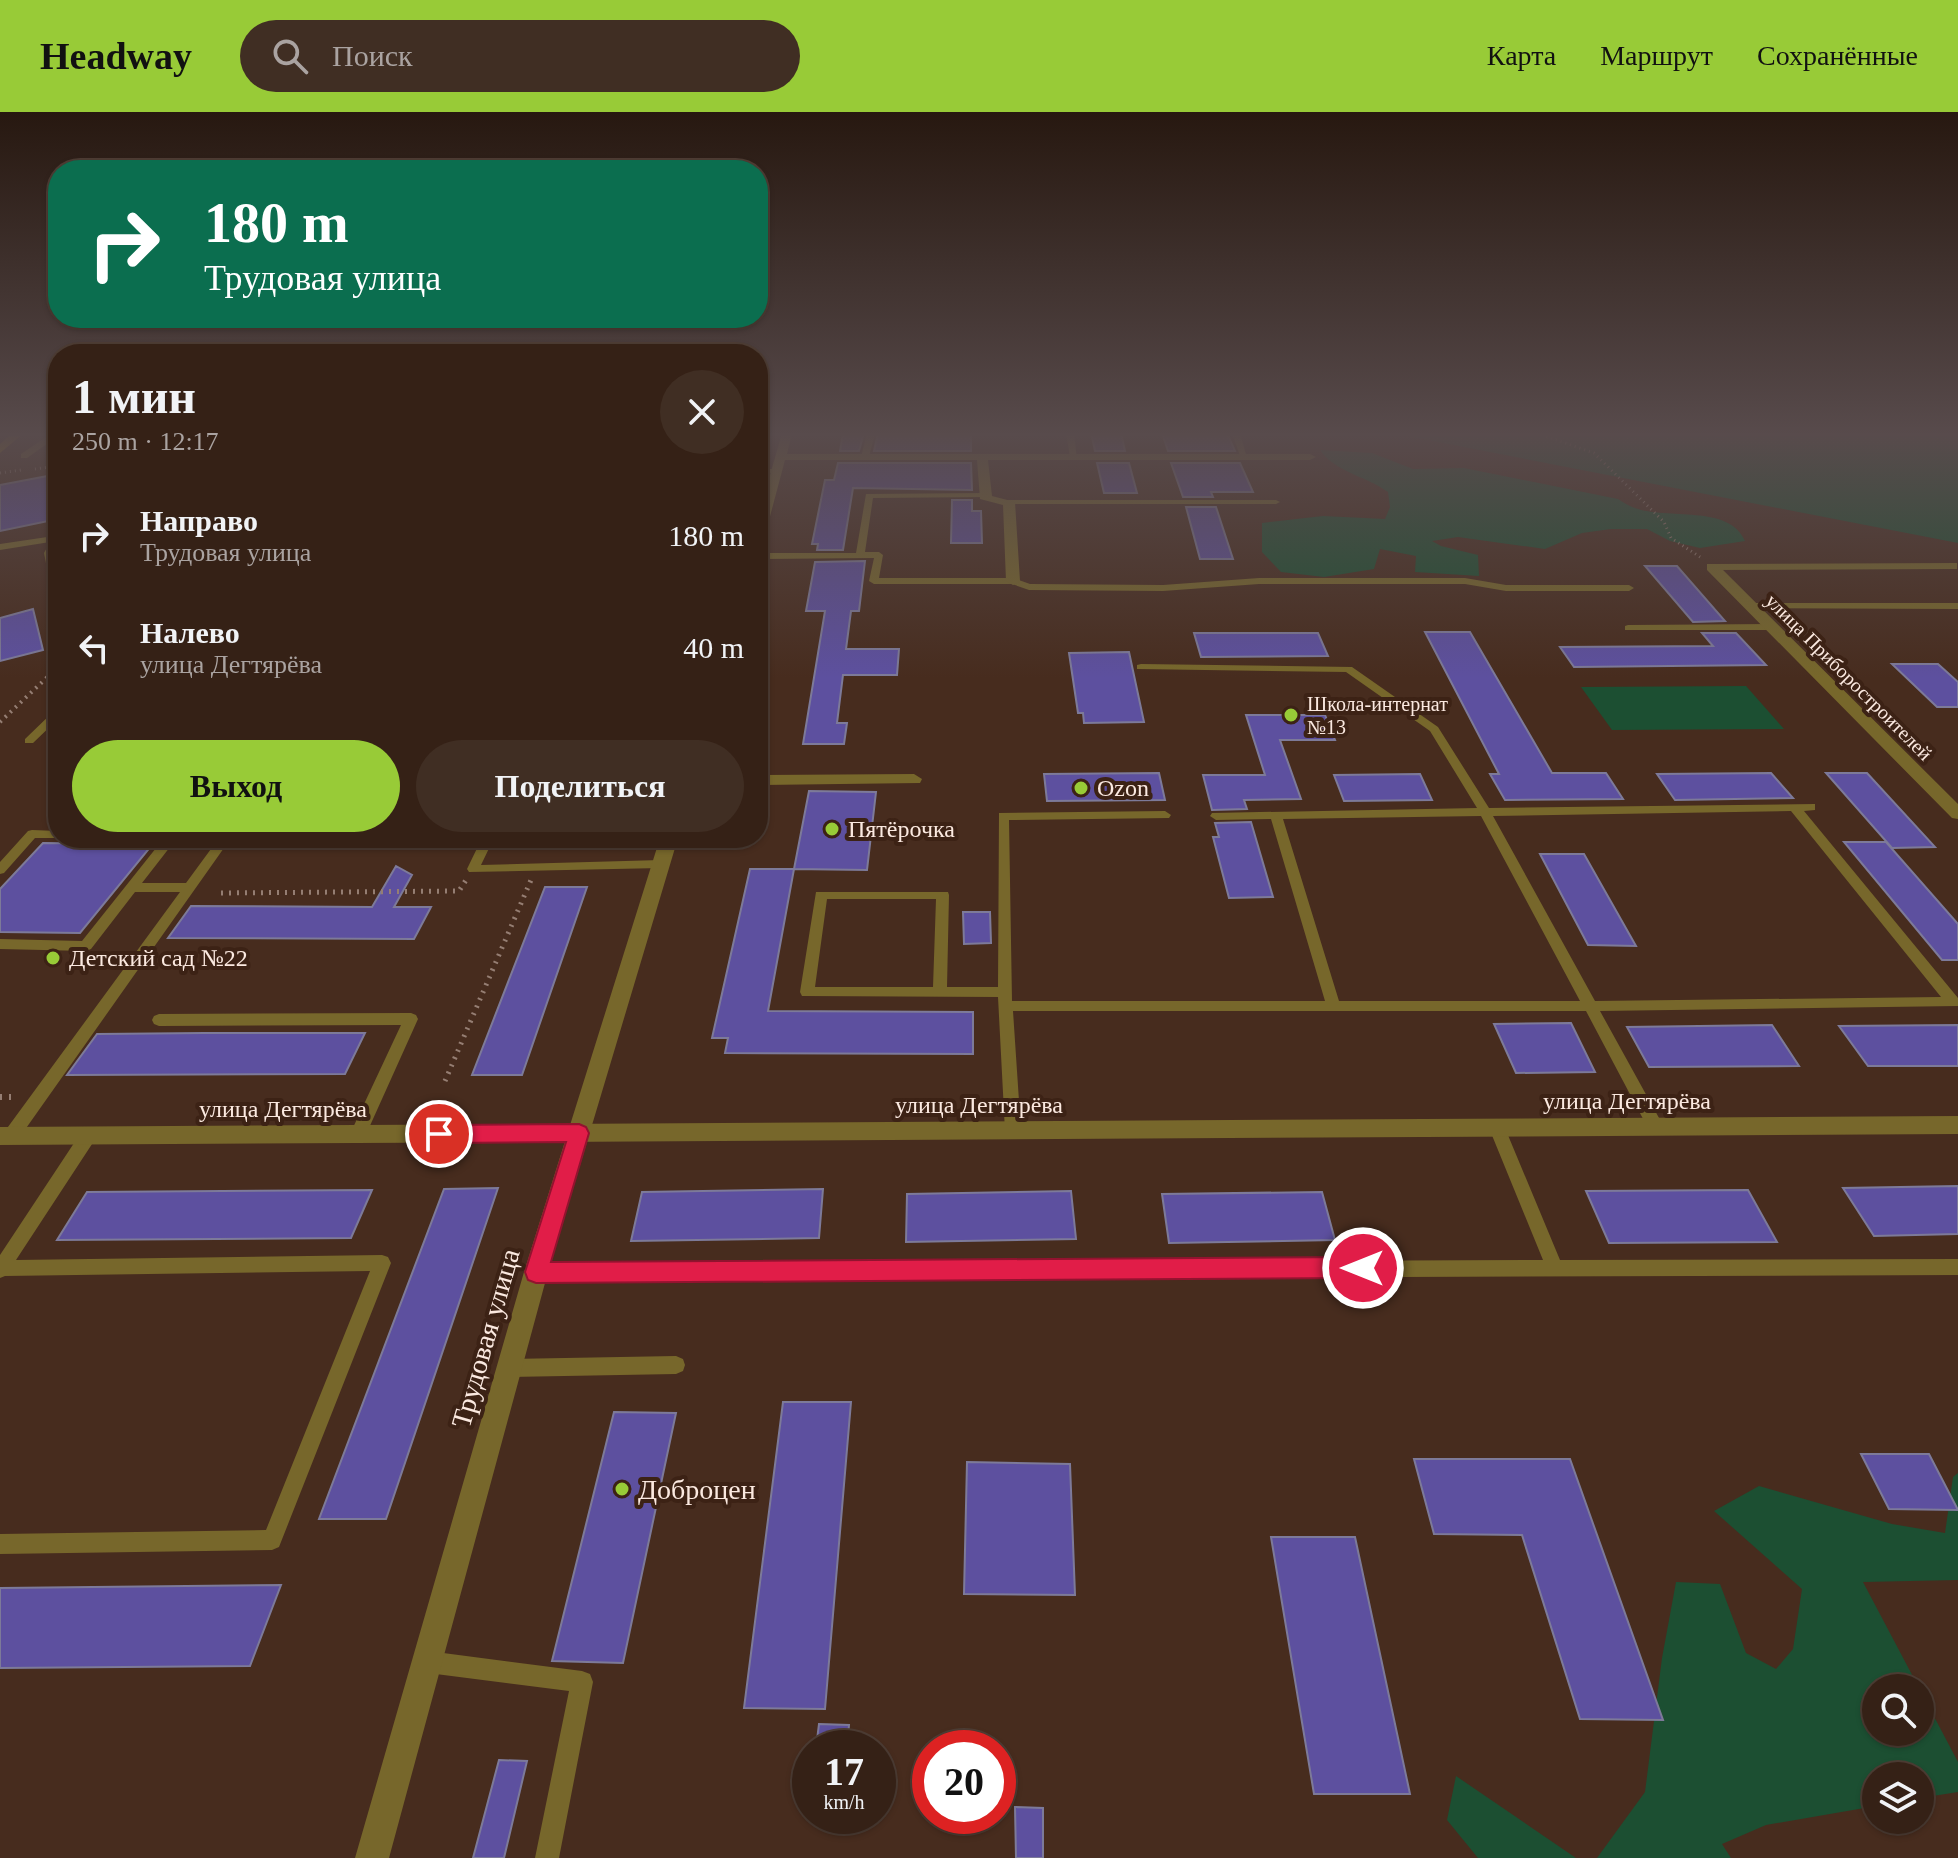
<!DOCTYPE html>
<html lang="ru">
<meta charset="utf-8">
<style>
:root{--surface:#352116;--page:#402e23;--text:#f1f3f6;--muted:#aaa3a1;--line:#4f3e35;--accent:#98cb37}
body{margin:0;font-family:Georgia,serif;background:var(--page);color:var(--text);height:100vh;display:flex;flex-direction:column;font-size:30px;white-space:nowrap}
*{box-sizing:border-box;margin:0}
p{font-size:26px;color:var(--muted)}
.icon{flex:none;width:44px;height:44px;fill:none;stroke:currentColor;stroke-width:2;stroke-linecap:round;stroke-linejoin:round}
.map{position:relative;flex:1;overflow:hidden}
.panel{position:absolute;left:48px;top:232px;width:720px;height:504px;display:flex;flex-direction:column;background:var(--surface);border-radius:32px;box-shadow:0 2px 6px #0004,0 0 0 2px var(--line)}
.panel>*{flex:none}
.top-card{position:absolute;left:48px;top:48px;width:720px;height:168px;border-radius:32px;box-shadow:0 2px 6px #0004,0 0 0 2px var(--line);background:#0b6e4f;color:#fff;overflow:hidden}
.controls{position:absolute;left:1862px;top:1562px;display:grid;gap:16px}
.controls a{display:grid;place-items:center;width:72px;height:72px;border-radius:50%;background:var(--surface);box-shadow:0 2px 6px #0004,0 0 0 2px var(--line);font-size:40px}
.speed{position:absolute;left:792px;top:1618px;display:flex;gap:16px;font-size:40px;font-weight:700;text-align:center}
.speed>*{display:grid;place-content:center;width:104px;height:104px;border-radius:50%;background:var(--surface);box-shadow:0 2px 6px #0004,0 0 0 2px var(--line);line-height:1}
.speed small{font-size:20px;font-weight:400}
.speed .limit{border:12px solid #d22;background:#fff;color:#111}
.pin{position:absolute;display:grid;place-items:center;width:68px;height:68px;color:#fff;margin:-34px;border:4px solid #fff;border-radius:50%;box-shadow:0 2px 8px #0007}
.me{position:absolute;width:88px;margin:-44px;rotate:270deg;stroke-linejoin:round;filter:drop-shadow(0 0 6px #0008)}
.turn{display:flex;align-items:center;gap:28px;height:168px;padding:0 24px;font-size:36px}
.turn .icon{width:104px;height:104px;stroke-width:2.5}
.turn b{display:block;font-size:56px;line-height:68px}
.round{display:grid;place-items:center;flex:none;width:84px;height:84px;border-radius:42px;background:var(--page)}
.head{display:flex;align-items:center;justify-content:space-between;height:136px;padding:0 24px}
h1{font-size:48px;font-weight:700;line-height:60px}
.cta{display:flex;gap:16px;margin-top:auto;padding:16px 24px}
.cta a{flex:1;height:92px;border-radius:48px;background:var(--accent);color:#111;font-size:32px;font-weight:700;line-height:92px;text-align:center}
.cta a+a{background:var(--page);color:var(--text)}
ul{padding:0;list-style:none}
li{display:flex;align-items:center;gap:24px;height:112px;padding:0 24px}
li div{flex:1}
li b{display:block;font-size:30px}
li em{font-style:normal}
header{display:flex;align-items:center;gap:48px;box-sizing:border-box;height:112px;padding:0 40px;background:var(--accent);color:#111}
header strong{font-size:38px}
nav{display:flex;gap:44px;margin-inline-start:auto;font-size:28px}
.search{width:560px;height:72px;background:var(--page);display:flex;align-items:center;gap:20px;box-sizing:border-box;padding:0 28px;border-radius:44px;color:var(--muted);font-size:30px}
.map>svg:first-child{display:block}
</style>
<header>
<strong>Headway</strong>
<div class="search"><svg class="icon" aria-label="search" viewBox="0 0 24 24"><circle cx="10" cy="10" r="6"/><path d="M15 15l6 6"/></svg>Поиск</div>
<nav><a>Карта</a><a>Маршрут</a><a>Сохранённые</a></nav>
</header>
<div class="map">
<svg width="1958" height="1746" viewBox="0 0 1958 1746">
<rect width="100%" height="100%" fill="#472c1e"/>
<path fill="#1c4f32" d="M1392,321h566v110z
M1320,338l52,3 41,16 51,-1 154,31c5,3 11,7 17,9 31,12 95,-4 110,33l-45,7 -30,-7 -23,-12h-36l-29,4 -37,16 -87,-12 -26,4 9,5 37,9 1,21 -64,-4 1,-16 -36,-7 -6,20 -50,8 -43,-5 -19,-20v-29l61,-7 62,3 5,-12 -2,-15c-22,-16 -53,-20 -68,-42z
M1746,574l38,43 -172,1 -31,-43z
M1958,1361v107l-95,2 56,106h-43v44h44v-42l38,72v30l-38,6v-22h-44v30l-110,19 -44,19 9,14h-134l48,-66 17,-134 14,-76 44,2 26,69 30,16 17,-20 9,-60 -88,-78 45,-25 133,38 53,9 8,-56z
M1456,1664l120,82h-98l-31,-38z"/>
<path fill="#5d509f" stroke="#7d7a99" stroke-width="2" d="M843,321h21l-5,18h-19z
M878,321h93v18h-97z
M1091,321h30l4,18h-30z
M1162,321h65l8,18h-67z
M838,351h133l1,27 -119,-2 -10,62h-26l1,-6h-6l13,-64h9z
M1097,351h32l8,30h-33z
M1171,351h69l13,29h-42l2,5h-30z
M58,362v45l-58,12v-46z
M952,388h20v11h9l1,32h-31z
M1186,395h30l17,52h-33z
M865,449l-6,50h-8l-5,38h53l-2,26h-54l-6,48h10l-3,21h-41l22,-133h-19l9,-49z
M1645,454h32l48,55 -32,1z
M33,497l10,41 -43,11v-43z
M1425,520h45l82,141h54l17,26 -118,1 -15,-26h9z
M1194,521h124l10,23 -127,1z
M1702,521h34l30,32 -192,2 -14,-20 153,-1z
M1129,540l15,70 -60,1 -1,-10h-5l-9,-60z
M1892,552h46l20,18v25h-21z
M1246,603h79l10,25h-55l21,59 -57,1 3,9 -35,1 -9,-35h62z
M1159,661l6,27 -118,1 -3,-27z
M1771,661l22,25 -118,2 -18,-26z
M1826,661h41l68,74 -43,1z
M1420,662l12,26 -88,1 -10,-26z
M809,679l67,1 -9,78 -73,-1z
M1251,710l22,75 -44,1 -16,-61h6l-4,-14z
M1844,730h42l72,82v36h-16z
M43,731l82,1 27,1 -72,88 -80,-1v-43z
M1540,742h44l52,92 -48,-1z
M396,754l16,9 -18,32h37l-17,32 -246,-1 23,-32 181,1z
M750,757h44l-26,142 205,1v42l-248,-1 3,-15h-16z
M545,775h42l-65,188h-50z
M963,800h27l1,31 -27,1z
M1571,911l24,49 -79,1 -22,-49z
M1772,913l27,41 -150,1 -22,-40z
M1958,913v41h-90l-29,-40z
M204,921h161l-20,41 -278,1 30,-41z
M1958,1074v48l-84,2 -31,-48z
M498,1076l-112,331h-67l125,-330z
M823,1077l-4,49 -188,3 11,-49z
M372,1078l-21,48 -294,2 30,-48z
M1748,1078l29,52 -168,1 -23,-52z
M1071,1079l5,48 -170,3 1,-48z
M1322,1080l13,48 -166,3 -7,-49z
M783,1290h68l-26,307 -81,-1z
M614,1300l62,1 -53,250 -71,-2z
M1861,1342h68l29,56 -69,-1z
M1414,1347h156l93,261 -83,-1 -58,-184 -88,-1z
M967,1350l103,2 5,131 -111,-1z
M1271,1425h84l55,257h-96z
M281,1473l-31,81 -250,2v-80z
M819,1612l30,1 -2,23h-31z
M499,1648l28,1 -23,97h-31z
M1015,1695l28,1v50h-27z"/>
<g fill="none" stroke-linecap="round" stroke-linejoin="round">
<path stroke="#957e73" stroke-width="3" stroke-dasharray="1 4" stroke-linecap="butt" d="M1537,321l57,20 70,69 7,16 29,19
M35,357l23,-3
M0,361l21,-3"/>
<path stroke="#957e73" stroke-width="4" stroke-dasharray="2 5" stroke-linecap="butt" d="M0,610l58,-55"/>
<path stroke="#957e73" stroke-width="5" stroke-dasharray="2 6" stroke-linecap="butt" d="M221,781l238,-2 7,-11
M445,969l86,-201"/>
<path stroke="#957e73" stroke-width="6" stroke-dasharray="2 7" stroke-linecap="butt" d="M0,985h15"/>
<path fill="#77672b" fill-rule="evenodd" d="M52,321h6v3l-31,22h-6v-4z
M867,321h8l-6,24 -4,2 -4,-2z
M1066,321h8l3,26 -7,-2z
M1232,321h8l7,25 -7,-2z
M758,357h17l4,2 -4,2h-17z
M985,381l4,2 -1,2 -115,1 -8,54h14l4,3 -4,23h134l17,6 133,1 96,-7h206l41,7h123l5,3 -5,3h-123l-41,-7h-206l-96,7 -134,-1 -17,-6h-138l-5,-3 5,-23 -116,1v-6h98l10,-59z
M1006,388h270l4,2 -4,2h-267l-4,-2z
M58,421v10l-6,10 6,25 -1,19 -5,-3 -8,-41 6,-11 -50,8v-6l54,-8z
M1957,451v6l-245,1 -5,-3 5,-3z
M1751,491h207v6l-210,-1 -2,-2z
M1628,513l144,-1 5,3 -5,3h-147v-4z
M1141,552l211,3 86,60 51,81 326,-4v6l-11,1 154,187v8l-358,5 64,116 -2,5 -6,2 -6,-2 -64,-121h-573l8,120 -2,5 -6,2 -6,-2 -2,-5 -7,-134 -196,-1 -2,-4 16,-100h132l1,3 -2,92h51l1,-174 166,-2 6,4 -2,3 -160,2 3,181h313l-54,-182 -55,1 -6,-4 2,-3 265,-5 -47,-77 -84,-59 -209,-3v-4zM1791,699l150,186 -346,4 -102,-185zM1481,704l99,185h-241l-56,-182zM827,787h109l-3,88h-118z
M58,598v9l-25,24h-8v-4l29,-28z
M32,718l26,1v7h4h-27l-31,35 -4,1v-12l28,-31z
M164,726h13l-35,45h44l33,-45h12l-214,303 -6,2 -6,-2 -2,-5 2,-5 175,-239h-45l-44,57 -5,2 -86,-2v-10l82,2z
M482,726h12l-13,27 180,-5 6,4 -6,4 -192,4 -2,-3z
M411,901l5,2 2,4 -54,120 -6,2 -6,-2 -2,-5 51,-109 -242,1 -5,-2 -2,-4 2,-4 5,-2z
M1497,1009l6,2 2,5 55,132 398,-1v16l-1422,5 -6,-2 -3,-6 3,-6 6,-2 1007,-4 -54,-132 2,-5z
M88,1017l6,2 2,5 -2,5 -78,119 366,-5 6,2 3,6 -112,284 -7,3 -272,4v-20l266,-4 104,-259 -365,5 -5,2v-23l82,-124z
M676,1244l7,3 2,6 -2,6 -7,3 -167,3 -7,-3 -2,-6 2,-6 7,-3z
M428,1539l154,20 8,3 3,8 -34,176h-24l34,-167 -141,-18 -8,-3 -3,-8 3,-8z"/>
<path fill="#77672b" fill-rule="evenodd" d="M782,321h10l-5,21h523l6,3 -6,3h-322l4,36 23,6 5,79 -7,4 -7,-4 -3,-76 -23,-6 -3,-39h-192l-21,79 -6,4v-26z
M1707,452h10l241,240v15l-6,-1 -245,-248z
M914,662l8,5 -2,4 -162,2v-10z
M660,726h18l-130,434 -159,586h-34l169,-586z"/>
<path fill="#77672b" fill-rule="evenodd" d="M1958,1004v18l-1958,11v-18z"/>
<path fill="#9d8309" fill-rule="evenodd" d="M12,321h12l-24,20v-9z"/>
</g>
<linearGradient id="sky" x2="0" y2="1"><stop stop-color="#271810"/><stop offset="0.57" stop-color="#584b4c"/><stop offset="1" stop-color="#584b4c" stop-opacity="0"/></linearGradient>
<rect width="1958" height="566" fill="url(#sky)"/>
<path fill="#e11d48" stroke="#92132f" stroke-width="2" d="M579,1012l7,3 3,6 -38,129 812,-5 8,3 3,8 -3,7 -8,3 -827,5 -8,-3 -3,-8 41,-130 -127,1 -7,-3 -3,-6 3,-6 7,-3z"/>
<g fill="#98cb37" stroke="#3c2215" stroke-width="3">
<circle cx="1291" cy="603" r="8"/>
<circle cx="1081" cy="676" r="8"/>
<circle cx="832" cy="717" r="8"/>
<circle cx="53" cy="846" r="8"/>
<circle cx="622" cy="1377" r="8"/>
</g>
<g text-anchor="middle" stroke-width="8" stroke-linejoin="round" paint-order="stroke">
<g font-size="20" fill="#fbe9e0" stroke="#3c2215">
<text transform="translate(1849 565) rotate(45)" y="7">улица Приборостроителей</text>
</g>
<g font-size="20" fill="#fbe9e0" stroke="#3c2215" text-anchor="start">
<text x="1307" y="599">Школа-интернат<tspan x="1307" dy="23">№13</tspan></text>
</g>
<g font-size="24" fill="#fbe9e0" stroke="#3c2215" text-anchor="start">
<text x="1097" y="684">Ozon</text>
<text x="848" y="725">Пятёрочка</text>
<text x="69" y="854">Детский сад №22</text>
</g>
<g font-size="24" fill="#fbe9e0" stroke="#3c2215">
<text x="1627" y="997">улица Дегтярёва</text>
<text x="979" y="1001">улица Дегтярёва</text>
<text x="283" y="1005">улица Дегтярёва</text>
</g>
<g font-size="28" fill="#fbe9e0" stroke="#3c2215">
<text transform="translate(485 1226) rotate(-74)" y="10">Трудовая улица</text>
</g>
<g font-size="28" fill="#fbe9e0" stroke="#3c2215" text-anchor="start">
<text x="638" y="1387">Доброцен</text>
</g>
</g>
</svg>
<div class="controls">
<a><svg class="icon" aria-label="search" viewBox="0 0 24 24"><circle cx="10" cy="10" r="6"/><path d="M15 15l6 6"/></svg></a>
<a><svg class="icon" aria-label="layers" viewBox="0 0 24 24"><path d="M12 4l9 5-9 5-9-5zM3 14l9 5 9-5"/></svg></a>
</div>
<div class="speed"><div>17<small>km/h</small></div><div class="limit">20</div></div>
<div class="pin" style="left:439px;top:1022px;background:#d93025"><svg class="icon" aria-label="arrive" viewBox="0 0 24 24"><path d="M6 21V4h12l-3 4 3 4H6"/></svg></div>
<svg class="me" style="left:1363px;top:1156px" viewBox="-20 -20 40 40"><circle r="17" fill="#e11d48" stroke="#fff" stroke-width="3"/><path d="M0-11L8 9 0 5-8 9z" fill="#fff"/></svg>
<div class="top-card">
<div class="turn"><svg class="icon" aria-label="right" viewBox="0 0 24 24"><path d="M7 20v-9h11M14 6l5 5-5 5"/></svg><div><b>180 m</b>Трудовая улица</div></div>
</div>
<section class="panel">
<div class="head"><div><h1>1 мин</h1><p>250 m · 12:17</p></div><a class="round"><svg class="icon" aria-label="close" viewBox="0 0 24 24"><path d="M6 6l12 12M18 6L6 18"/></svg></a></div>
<ul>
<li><svg class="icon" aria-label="right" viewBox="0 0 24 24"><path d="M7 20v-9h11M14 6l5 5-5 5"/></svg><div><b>Направо</b><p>Трудовая улица</p></div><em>180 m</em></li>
<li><svg class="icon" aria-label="left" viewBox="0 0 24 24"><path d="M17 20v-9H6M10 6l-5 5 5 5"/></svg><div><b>Налево</b><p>улица Дегтярёва</p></div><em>40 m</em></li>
</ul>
<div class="cta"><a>Выход</a><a>Поделиться</a></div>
</section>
</div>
